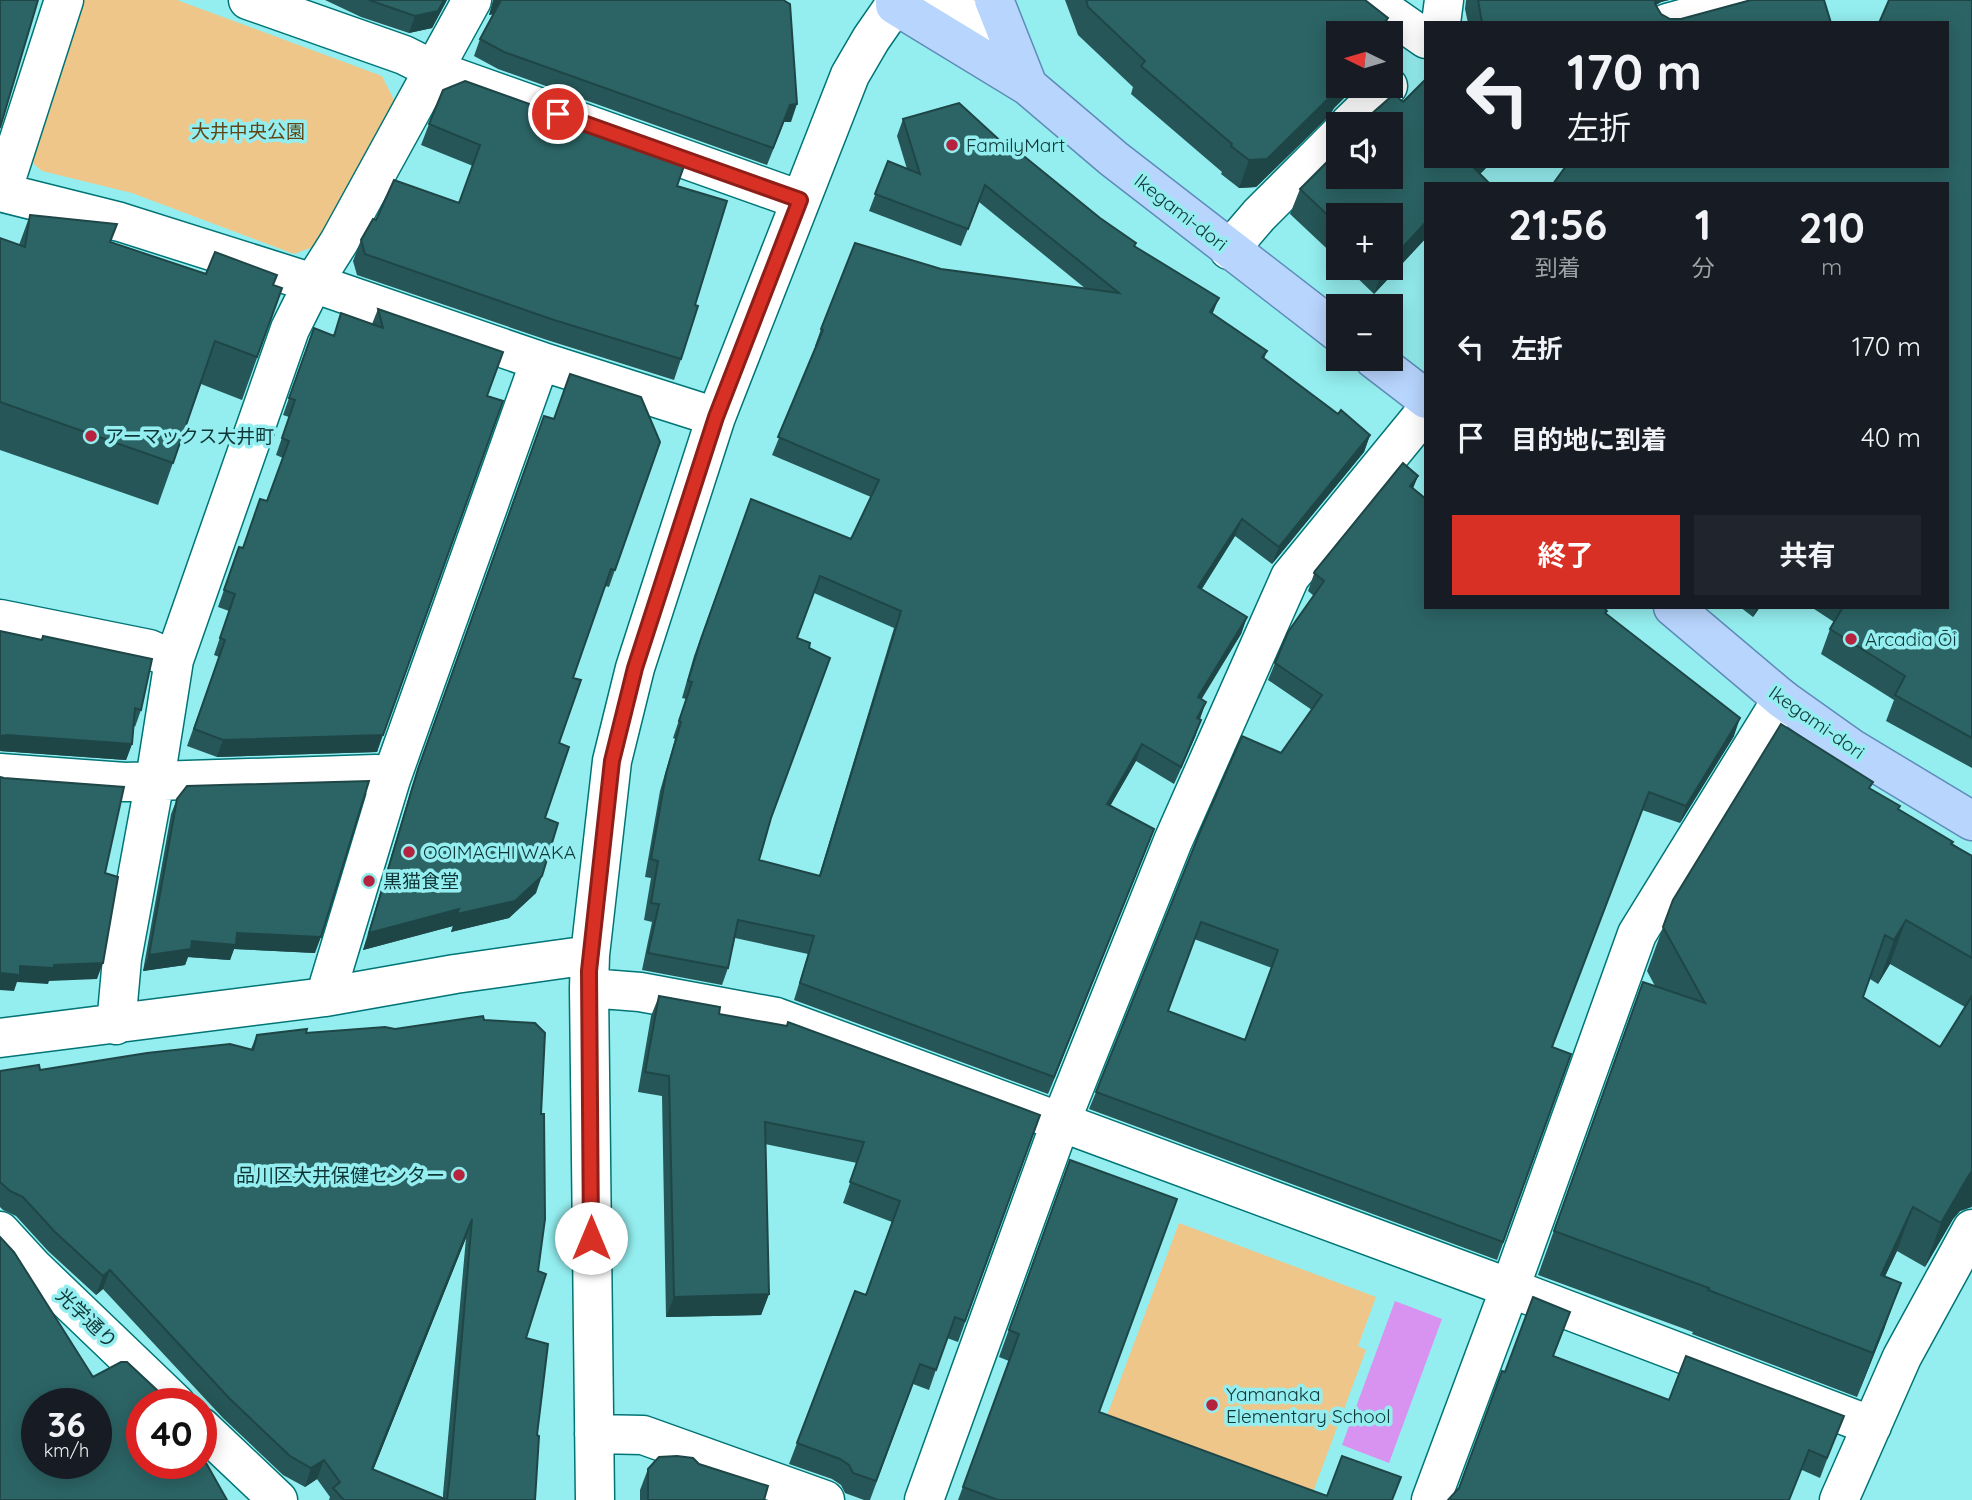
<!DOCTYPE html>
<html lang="ja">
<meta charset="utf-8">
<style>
:root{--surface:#171b24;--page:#20242c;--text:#f1f3f6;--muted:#9ea1a6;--accent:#d93025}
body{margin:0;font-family:Quicksand,"Noto Sans JP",sans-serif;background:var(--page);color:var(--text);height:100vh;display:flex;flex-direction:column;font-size:26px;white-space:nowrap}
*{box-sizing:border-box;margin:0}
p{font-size:23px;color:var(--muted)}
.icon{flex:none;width:38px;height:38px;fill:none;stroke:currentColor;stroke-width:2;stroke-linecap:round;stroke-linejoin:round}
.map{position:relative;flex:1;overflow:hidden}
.panel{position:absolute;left:1424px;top:182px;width:525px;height:427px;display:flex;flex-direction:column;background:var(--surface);border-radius:0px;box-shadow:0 4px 18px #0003}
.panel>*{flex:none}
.hud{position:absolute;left:1424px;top:21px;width:525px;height:147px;border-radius:0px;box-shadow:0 4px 18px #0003;background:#171b24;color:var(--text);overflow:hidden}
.needle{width:46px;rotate:275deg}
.fabs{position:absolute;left:1326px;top:21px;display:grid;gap:14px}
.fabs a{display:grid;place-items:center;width:77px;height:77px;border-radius:0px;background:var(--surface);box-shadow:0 4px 18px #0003;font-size:35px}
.speed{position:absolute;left:21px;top:1388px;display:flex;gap:14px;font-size:35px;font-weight:700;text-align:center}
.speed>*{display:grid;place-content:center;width:91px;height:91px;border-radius:50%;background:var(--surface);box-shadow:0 4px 18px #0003;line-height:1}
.speed small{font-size:18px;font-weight:400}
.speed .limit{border:10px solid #d22;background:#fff;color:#111}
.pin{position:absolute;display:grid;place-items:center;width:60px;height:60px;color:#fff;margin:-30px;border:4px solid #fff;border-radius:50%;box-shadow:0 2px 7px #0007}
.me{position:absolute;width:77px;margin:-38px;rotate:0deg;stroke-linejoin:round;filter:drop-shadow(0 0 5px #0008)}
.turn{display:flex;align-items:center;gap:24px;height:147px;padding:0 28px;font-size:32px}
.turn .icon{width:91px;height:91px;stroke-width:2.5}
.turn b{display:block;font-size:49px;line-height:60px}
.eta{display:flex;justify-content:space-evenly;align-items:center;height:119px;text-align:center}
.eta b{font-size:42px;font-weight:700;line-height:49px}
.cta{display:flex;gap:14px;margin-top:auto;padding:14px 28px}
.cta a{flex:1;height:80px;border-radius:0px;background:var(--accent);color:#fff;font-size:28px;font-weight:700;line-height:80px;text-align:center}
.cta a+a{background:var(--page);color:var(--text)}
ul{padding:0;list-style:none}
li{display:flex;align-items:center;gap:21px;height:91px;padding:0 28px}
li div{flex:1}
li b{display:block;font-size:26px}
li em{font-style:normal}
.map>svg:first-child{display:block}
</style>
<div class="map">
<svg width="1972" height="1500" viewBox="0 0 1972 1500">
<rect width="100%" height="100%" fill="#94eeef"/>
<path fill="#efc68a" d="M76,0h101l205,76 14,28 -78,141 -24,9 -162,-61 -90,-22 -14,-12z
M1179,1223l197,74 -18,49 8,4 -56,150 -207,-74z"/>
<path fill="#d893f0" d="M1395,1301l47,18 -53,144 -47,-18z"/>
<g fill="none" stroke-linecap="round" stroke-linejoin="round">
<g stroke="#017476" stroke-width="41">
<path id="minor" d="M248,0l156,55 30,15 366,130
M1370,0l56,39
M898,5l73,14 34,12
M1441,23l3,-23
M1667,23l85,-23
M1349,124l39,-38
M0,192l120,30 193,61 227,78 176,56
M2,192l62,-192
M1229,250l30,-35 80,-80
M0,619l149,30 25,11
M0,773l125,9 251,-8 15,5
M589,988l51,4 136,25 734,271 362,138
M325,997l66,-218 149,-418
M116,1025l6,-66 33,-179 19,-120 116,-331 23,-46 26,-41 133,-242
M0,1038l325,-41 130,-23 135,-19
M0,1231l34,37 142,136
M201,1427l77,73
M594,1434l49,1 182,65
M595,1500l-6,-512 1,-33 22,-194 23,-93 81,-251 134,-342 21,-36 27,-39
M924,1500l137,-379 112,-280 117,-264 136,-166
M1431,1500l79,-212 127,-354 145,-235
M1839,1500l63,-143 70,-128"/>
</g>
<g stroke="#5e8bb8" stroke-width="41">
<path id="major" d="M895,0v5l133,81 86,73 225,174
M994,0l34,86
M1374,359l52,40
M1673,607l109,92 69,49 121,73"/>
</g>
<use href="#minor" stroke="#fff" stroke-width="38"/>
<use href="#major" stroke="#b8d5fe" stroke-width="38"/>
</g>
<path fill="#265657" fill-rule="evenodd" d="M325,0h122l-15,28 -23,5 -48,-16z
M493,0h290l8,122h-7l-17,43 -269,-96 -24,-13 6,-17 14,-25 -5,1z
M1065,0h300l23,18 -5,15h-44l14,56 -19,19 -5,8 -73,71 -17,1 -18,-14 1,-2 -91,-78 2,-7 -55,-52z
M1466,0h203l-8,2 -5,3 5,9 9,5 161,4h-363l-3,-14z
M1972,0v768l-86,-47 8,-21 -73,-46 9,-25 4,-7 -23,-15h137v-441z
M1426,79v87h62l-8,8 10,10h-64v54l-52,56 -27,-26h44v-53h-52v45l-49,-46 10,-25 39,-39v27h52v-53h-27l4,-7 26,-23 9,8z
M903,119l104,28 93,71 36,25 -1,3 78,68 54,37 -3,8 74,55 32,21 -6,17 -92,112 -37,-28 -33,53 45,28 -6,17 -40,65 -1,20 -5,18 -21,47 -38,-23 -26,45 37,41 -99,247 -254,-94 14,-46 -73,-16 -7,30 -6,17 -80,-15 10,-48 -8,-2 7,-42 -6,-1 15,-86 15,-52 -2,-1 13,-39 -4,-1 12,-42 57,-157 100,40 20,-42 -99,-42 44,-108 -1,-1 6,-17 120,-60 145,20 -107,-87 -18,44 -92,-35 19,-50 19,8 -10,-33zM814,593l80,35 -75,248 -60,-16 12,-41 26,-181z
M429,124l248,62 18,119 -14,54 -7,21 -127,-40 -190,-65 -4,-14 8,-21 15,-20 83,-17 14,-37 -52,-21z
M30,215l176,59 67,11 9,3 -40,112 -41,-16 -43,121 -158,-55v-212l19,7z
M378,309l109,87 -110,356 -160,5 -30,-11 32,-89 -5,-2 15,-44 -11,-4 21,-60 4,1 24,-47 16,-43 -7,-3 13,-38 -6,-2 31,-87 19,8 39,-12z
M554,419l106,23 -51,145 -4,-1 -32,92 -28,140 -9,75 -27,25 -58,14 2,-6 -90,24 49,-164 126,-353z
M1418,476l-5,12 13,119 180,7 128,122 -54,87 -38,-13 -90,237 19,7 -74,206 -408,-151 7,-17 185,-339 31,-43 -44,-30 7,-17 39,-67 -6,-5 7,-20zM1194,939l78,29 -27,72 -77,-29z
M1740,607h20l-7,10z
M0,631l141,79 -6,17 -1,-1 -2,18 -6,16 -126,-9z
M1871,789l28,20 73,47v351l-12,4 -7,8 -28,48 -28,-16 -12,25v51l-28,70 -165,-63 1,-2 -155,-57 105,-293 12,4 -8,-15 26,-71zM1890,964l75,43 -25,40 -77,-50 7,-18 8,5z
M177,799l138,154 -81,-4 -4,11 -42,-3 -3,8 -42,6 28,-157z
M659,996l381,119 -82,227 -11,-4 -18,52 -16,-6 -43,116h-6l-19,-7 -4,-8 -9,-6 -43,-15 66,-173 11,4 26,-73 -49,-19 14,-40 -92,-19 4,150 -8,21 -95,2 -4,-221 -24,-4 13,-76z
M385,1027l141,311 11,97 -2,65h-206l1,-3 -13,-18 -12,8 -22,-12 -60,-57 -120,-129 -7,6 -48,-44 -32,-35 -13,-6 -3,-3v-136l40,-1 211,-21 6,-14 49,-2zM466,1238l-23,256v4l-70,-28z
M1070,1160l29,252 228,84 65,4h-434l51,-139 -10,-4z
M1554,1356l115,44 167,36 -16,42 -18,-8 -343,18 46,-116z
M699,1464l65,36h-124v-10l8,-21z"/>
<path fill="#1f4647" d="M444,0h3l-15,28 -23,5 6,-17z
M494,0h8l-5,13 -8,2z
M1652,0h17l-8,2 -10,6z
M1388,18l-5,15h-6z
M1341,86h14l-2,3 -19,19 -5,8 -73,71 -17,1 10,-28z
M797,104l-6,18h-7l-17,43 23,-60z
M1472,166h16l-18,18z
M1426,222v16l-52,56 9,-26h8v-8z
M1219,298l-7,17 -2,-3z
M1370,435l-6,17 -92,112 7,-17z
M1418,476l-7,17 -1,-7z
M1242,519l-7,17 -43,68 6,-17z
M1757,607h3l-7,10z
M1247,617l-6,17 -49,81 6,-18z
M1206,702l-6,17 -3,-1z
M1740,718l-6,18 -54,87 6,-17z
M1201,720l-6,17 -21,47 7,-17z
M7,735l125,9 -6,16 -126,-9v-15z
M383,735l-6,17 -160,5 6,-17z
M1142,744l-6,17 -35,61 6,-18z
M1154,829l-7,18 -99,247 6,-17z
M542,876l-6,17 -27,25 -58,14 2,-6 -90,24 6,-17z
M1906,920l-16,44 -12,20 16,-44z
M237,933l84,4 -6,16 -81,-4 -4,11 -42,-3 -3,8 -42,6 6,-16 43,-14z
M103,963l-6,16 -48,2 -1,3 -31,-2 -3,9 -14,-1v-17l20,-7z
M1972,1171v33l-1,3 -11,4 -7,8 -28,48 16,-44 28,-48z
M1913,1207l-16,44 -32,68 16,-44z
M472,1219l-6,19 -100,250 6,-19z
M110,1270l-7,19 -7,6 7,-19z
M1901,1283l-16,44 -28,70 16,-44z
M769,1294l-8,21 -95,2 8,-20z
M324,1460l-7,19 -12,8 6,-19z"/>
<path fill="#2c6465" stroke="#1f4647" stroke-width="2" fill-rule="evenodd" d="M0,0h38l-38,128z
M369,0h75l-6,11 -23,5z
M501,0h282l7,4 7,100 -7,1 -17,43 -269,-96 -24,-13z
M1086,0h279l23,18 -11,15h-38v53h2l-2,2 -72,71 -18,1 -18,-14 1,-2 -91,-78 4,-5 -57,-54z
M1478,0h177v4l6,10 9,5h11l70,-19h73l7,23h-349z
M1889,0h83v738l-77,-43 10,-19 -75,-47 13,-22h105v-423h-395l13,-18h382v-143h-69z
M1426,79v87h46l18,18h-64v38l-35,38v-45h-52v11l-39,-37 39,-39v27h52v-53h-27l4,-7 26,-23 9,8z
M465,81l221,79 -9,26 50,15 -32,104 3,1 -17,53 -127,-39 -189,-66 -4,-14 12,-21 3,1 18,-40 65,23 21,-58 -51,-21 14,-34z
M959,103l48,44 2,-3 91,74 36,25 -2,3 85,52 -9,14 57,39 -5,6 76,57 3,-4 29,25 -91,112 -37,-28 -44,68 49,30 -49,80 8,5 -9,16 4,2 -20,47 -39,-23 -35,60 47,25 -100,248 -254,-94 14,-47 -76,-16 -10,48 -80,-15 11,-49 -8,-1 7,-42 -7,-2 15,-85 15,-52 -2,-1 13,-39 -4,-1 13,-42 50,-140 100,40 28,-59 -101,-43 45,-107 -2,-1 34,-86 86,26 178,24 -134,-108 -17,44 -93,-35 13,-33 32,13 -17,-55zM820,576l81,35 -81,265 -61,-16 12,-42 59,-160 -21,-10 1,-5 -13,-5z
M30,215l87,9 -7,18 96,32 9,-22 62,23 -4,10 9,3 -25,69 -42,-16 -42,122 -173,-61v-164l25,9z
M378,309l125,43 -16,44 16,5 -120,334 -160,5 -29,-11 31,-89 -5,-2 15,-44 -11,-4 15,-43 4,1 17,-49 7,2 22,-60 -7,-3 13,-38 -6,-2 25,-70 20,8 7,-23 42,15z
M570,374l71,23 19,45 -45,128 -4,-1 -38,109 8,2 -22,63 10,4 -24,71 13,5 -16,53 -27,25 -58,13 2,-5 -90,24 49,-164 126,-353 10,3z
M1403,463l15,13 -8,10 16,13v108h177l4,4 -2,2 135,105 -54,88 -37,-14 -97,255 19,7 -68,188 -407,-150 104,-260 42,-96 39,17 41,-58 -47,-32 13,-31 36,-51 -10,-8 1,-2zM1201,922l77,28 -33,90 -77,-29z
M0,631l42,9 1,-4 109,23 -11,51 -6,-2 -3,36 -125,-9 -7,1z
M1781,724l92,58 -4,6 31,18 -2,3 55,33 -2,2 21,12v102l-66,-38 -12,20 -9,-5 -22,62 77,50 32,-51v175l-3,4 -28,48 -28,-16 -32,68 20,8 -28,70 -165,-63 1,-2 -155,-57 89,-249 62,21 -42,-76 10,-27z
M0,777l4,1 120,9 -19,86 13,4 -15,86 -49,2v3l-34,-2v9l-20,-2z
M369,781l-48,156 -84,-4 -1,12 -44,-4 -1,8 -42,6 28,-156 10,-13z
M659,996l61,11 -1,7 68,12 1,-4 252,93 -75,206 -10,-4 -19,53 -16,-6 -44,117 -23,-8 -4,-8 -9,-6 -43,-16 58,-152 11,4 34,-94 -50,-19 14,-40 -99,-20 4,172 -95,3 -5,-221 -24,-4z
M483,1016l1,4 51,3 10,10 -4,81h3l1,105 -7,52 8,3 -20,64 22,6 -11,91 2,1 -4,64h-191l-11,-12 7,-6 -16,-22 -13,8 -21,-12 -60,-57 -120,-129 -7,6 -48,-44 -32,-35 -13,-6 -10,-9v-111l39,-6 1,5 107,-17 83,-9 23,6 4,-15 50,-6 -1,4 79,-6 10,2zM472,1219l-22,256 -3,25 -75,-31z
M1070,1160l107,39 -78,213 228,84 15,-40 59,21 -9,23h-394l-35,-13 56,-153 -10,-4z
M0,1237l14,15 79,125 28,-15h6l45,42h-30v59h59v-9l26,46h-227zM37,1404h59v59h-59z
M1533,1297l37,15 -17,44 116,44 17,-44 158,60 -17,42 -18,-8 -20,50h-341l11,-12 43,-117 3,1z
M677,1456l16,2 6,6 69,22 -4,14h-116v-31l11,-12z"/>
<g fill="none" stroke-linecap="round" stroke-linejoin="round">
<g stroke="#8d1f18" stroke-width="18">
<path id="route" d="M558,114l242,86 -84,217 -81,251 -23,93 -23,210 2,267"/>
</g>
<use href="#route" stroke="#d93025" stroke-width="12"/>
</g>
<g fill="#b5233f" stroke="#94eeef" stroke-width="2.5">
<circle cx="952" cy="145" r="7"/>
<circle cx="91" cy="436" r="7"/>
<circle cx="1851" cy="639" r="7"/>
<circle cx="409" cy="852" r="7"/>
<circle cx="369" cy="881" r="7"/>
<circle cx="459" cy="1175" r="7"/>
<circle cx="1212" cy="1405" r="7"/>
</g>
<g text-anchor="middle" stroke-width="7" stroke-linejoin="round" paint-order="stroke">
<g font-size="19" fill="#614618" stroke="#94eeef">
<text x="248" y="138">大井中央公園</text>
</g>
<g font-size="19" fill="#0f3637" stroke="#94eeef" text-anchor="start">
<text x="966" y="152">FamilyMart</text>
<text x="105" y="443">アーマックス大井町</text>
<text x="1865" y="646">Arcadia Ōi</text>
<text x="423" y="859">OOIMACHI WAKA</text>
<text x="383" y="888">黒猫食堂</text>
<text x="445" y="1182" text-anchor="end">品川区大井保健センター</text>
<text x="1226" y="1401">Yamanaka<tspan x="1226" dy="22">Elementary School</tspan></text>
</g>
<g font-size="19" fill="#0f3637" stroke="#94eeef">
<text transform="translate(1181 212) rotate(38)" y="7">Ikegami-dori</text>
<text transform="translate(1817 722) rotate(35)" y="7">Ikegami-dori</text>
<text transform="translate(87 1318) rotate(44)" y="7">光学通り</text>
</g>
</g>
</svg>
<div class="fabs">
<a><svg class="needle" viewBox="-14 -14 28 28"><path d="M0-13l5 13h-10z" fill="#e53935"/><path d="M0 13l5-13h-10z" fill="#9ea1a6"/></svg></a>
<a><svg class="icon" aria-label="sound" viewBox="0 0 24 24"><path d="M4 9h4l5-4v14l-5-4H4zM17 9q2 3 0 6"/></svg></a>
<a>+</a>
<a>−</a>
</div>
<div class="speed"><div>36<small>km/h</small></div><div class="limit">40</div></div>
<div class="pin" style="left:558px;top:114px;background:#d93025"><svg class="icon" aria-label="arrive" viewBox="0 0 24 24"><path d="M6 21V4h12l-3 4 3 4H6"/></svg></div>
<svg class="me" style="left:591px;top:1238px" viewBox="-20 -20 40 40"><circle r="19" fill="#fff"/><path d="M0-13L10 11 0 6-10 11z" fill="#d93025"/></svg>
<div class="hud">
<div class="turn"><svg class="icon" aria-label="left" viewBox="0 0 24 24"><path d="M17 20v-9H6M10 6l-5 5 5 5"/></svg><div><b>170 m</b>左折</div></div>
</div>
<section class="panel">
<div class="eta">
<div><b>21:56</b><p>到着</p></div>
<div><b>1</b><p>分</p></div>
<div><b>210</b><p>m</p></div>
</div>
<ul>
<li><svg class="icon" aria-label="left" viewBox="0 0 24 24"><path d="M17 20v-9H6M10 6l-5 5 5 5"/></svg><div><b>左折</b></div><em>170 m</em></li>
<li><svg class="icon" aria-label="arrive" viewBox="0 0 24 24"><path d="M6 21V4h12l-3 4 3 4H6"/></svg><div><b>目的地に到着</b></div><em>40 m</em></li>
</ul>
<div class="cta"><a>終了</a><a>共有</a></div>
</section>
</div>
